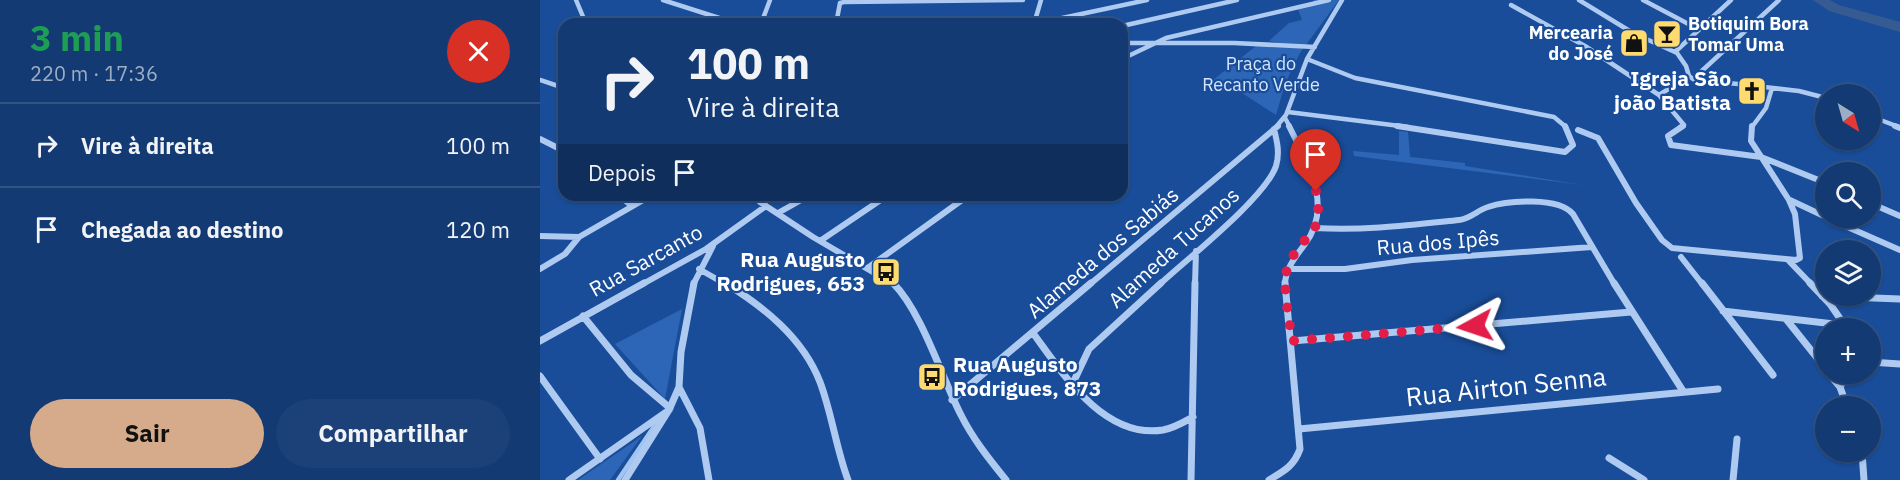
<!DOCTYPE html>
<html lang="pt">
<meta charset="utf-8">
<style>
:root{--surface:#133a73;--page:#1c4178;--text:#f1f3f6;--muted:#9dadc4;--line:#325485;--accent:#d6ab8b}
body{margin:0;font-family:"IBM Plex Sans",sans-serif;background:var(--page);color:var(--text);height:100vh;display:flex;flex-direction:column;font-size:22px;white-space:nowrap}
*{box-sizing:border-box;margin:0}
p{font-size:20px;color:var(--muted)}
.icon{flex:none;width:33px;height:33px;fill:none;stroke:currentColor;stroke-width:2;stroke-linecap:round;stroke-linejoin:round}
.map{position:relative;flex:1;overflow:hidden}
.drawer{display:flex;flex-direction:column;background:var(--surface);width:540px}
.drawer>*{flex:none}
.hud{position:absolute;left:18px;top:18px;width:570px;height:183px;border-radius:18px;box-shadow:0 2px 4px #0004,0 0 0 2px var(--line);background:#133a73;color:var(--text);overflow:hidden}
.needle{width:39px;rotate:143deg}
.fabs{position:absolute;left:1275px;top:84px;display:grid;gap:12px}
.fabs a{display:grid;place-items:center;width:66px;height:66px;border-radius:50%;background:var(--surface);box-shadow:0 2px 4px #0004,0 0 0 2px var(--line);font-size:30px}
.pin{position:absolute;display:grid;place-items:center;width:51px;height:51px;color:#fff;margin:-62px -26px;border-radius:50% 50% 50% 0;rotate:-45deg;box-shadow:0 0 6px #0007}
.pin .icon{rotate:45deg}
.me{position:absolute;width:66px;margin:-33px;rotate:265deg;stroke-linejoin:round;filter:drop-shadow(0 0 4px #0008)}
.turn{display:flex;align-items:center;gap:21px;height:126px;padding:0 30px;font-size:27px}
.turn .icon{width:78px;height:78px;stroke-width:2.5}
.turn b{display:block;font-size:42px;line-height:51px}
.then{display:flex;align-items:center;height:57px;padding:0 30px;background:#0003;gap:12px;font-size:22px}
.round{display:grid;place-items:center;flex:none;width:63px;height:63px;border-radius:32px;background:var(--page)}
.summary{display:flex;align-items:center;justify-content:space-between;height:102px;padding:0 30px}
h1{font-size:36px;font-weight:700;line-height:45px;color:#1e9e55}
.primary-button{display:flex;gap:12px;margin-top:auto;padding:12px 30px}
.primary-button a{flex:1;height:69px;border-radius:36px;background:var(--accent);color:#111;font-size:24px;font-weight:700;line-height:69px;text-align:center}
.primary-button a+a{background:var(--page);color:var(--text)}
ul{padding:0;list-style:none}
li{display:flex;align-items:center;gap:18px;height:84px;padding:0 30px;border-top:2px solid var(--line)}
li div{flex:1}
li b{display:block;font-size:22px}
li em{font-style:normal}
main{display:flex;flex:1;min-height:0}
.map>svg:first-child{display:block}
</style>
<main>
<section class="drawer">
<div class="summary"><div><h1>3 min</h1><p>220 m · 17:36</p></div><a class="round" style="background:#d93025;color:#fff"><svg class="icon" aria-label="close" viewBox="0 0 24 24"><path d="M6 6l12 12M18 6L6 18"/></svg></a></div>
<ul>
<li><svg class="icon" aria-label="right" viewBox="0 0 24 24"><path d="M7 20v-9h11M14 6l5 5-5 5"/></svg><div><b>Vire à direita</b></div><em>100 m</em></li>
<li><svg class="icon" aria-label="arrive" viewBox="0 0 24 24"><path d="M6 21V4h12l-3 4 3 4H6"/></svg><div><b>Chegada ao destino</b></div><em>120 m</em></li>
</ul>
<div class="primary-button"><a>Sair</a><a>Compartilhar</a></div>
</section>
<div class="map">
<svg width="1360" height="480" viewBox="0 0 1360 480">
<rect width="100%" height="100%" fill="#194d99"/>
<path fill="#2d66b6" d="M774,0h25l-39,53 -15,31 -9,31 -34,-22 -29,-13 43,-34 28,-2 -15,-3 20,-18 13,-3 -4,-11 14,-6z
M859,131l9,1 2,25 55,6v3l118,19 -229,-29 -1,-5 46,4z
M142,309l-17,90 -50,-55z
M102,436l-32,44h-32z"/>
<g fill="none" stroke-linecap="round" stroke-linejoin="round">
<path stroke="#a1c5f3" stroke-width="4.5" d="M78,480l41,-61"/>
<path fill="#365b92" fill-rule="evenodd" d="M1273,0h17l9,5 61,17v10l-71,-21z"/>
<path stroke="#aecaf1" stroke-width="4.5" d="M36,0l8,19 7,5
M123,0l75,24
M1039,0l54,33 44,20 9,13 3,10 4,3 106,12 27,7
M1103,0l55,29
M971,5l74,41 74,49 25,30 -4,2
M221,24l9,-24
M296,24l4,-21 4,-1 179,-2
M494,24l113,-24
M494,24l7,-24
M582,26l115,-26
M582,43h112l81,4
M1135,52l56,-52
M582,59l44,-21 163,-38
M767,59l48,19 199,39 12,10
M1153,79l86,-79
M0,80l24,8
M1119,95l30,-19
M748,112l120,15
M1330,116l29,11
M745,118l5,9
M736,127l10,-12 21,-56 35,-59
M1212,127l14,-19 6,-20"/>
<path stroke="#aecaf1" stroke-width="6" d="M857,126l168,26 8,-7 -8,-19
M1143,126l-15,10 3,9 90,12 65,26
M1355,126l5,2
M1038,130l20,8 38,65 26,37 10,8 124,12 4,-2 -5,-44 -6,-14 -38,-59 1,-15
M0,139l24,12
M78,195l14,11
M214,195l6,7 53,35 82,48
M1250,200l36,17
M1330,203l30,13
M238,213l32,-18
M1287,218l73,32
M775,228c48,3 96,-3 144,-8 11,-1 19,-10 29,-13 20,-7 71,-10 85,7l42,71
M0,236l39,1 73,-42
M280,241l68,-46
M1141,257l22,28
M1248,260l24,25
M329,267l100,-72
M0,269l25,-15 14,-17
M159,269l28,16
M748,269h57l67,-9 180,-13
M101,285l65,-36 60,-43
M153,285l20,-39
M549,285l189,-159
M619,285c28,-26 106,-87 117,-119 4,-13 1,-25 -2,-37
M655,285l1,-34
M745,285c0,-16 11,-29 20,-41 29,-39 2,-81 -16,-118"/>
<path stroke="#aecaf1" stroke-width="7" d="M154,283l-13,69 -2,35 21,41 9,52
M185,283c39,24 78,55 95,99 12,32 16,66 28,98
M353,283c29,29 49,95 68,132 12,24 28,44 45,65
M1074,283l69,108
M1162,283l71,92
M1282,296l78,3
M1183,311l111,13 7,-4 -11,-16 -20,-21
M43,316l48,59 39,33
M1246,319l40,50
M493,333c30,41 71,106 130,97 11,-2 21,-8 30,-13
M0,341l104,-58
M752,341l339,-29
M1330,362l30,2
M1289,374l11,13
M1307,374l-7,13 5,14 5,5
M0,376l60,83
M533,383l16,-34 72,-66
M412,400l139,-117
M759,429l419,-40
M1322,452l2,28
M1069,458l35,22
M29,480l100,-70
M85,480l44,-70 10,-23
M651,480l4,-197
M729,480c15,-9 25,-14 31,-31l-15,-166
M1193,480l4,-41"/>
</g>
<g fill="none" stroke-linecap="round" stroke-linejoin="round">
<path stroke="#e11d48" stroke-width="10" stroke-dasharray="0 18" d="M776,191c9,49 -12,38 -28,75 -7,18 2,56 4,75l183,-15"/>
</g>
<defs>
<g id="bar-square" transform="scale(1.5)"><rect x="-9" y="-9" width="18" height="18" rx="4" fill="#ffda6e" stroke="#194d99"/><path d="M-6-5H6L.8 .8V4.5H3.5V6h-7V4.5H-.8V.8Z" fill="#111"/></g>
<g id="shop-square" transform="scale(1.5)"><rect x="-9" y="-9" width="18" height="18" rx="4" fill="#ffda6e" stroke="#194d99"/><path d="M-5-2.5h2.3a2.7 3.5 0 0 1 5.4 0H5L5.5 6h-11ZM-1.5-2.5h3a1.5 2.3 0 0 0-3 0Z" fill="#111"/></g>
<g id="church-square" transform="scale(1.5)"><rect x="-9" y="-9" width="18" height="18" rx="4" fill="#ffda6e" stroke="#194d99"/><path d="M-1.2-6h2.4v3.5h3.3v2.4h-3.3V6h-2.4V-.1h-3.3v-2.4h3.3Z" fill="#111"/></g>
<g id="bus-square" transform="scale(1.5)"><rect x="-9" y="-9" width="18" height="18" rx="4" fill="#ffda6e" stroke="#194d99"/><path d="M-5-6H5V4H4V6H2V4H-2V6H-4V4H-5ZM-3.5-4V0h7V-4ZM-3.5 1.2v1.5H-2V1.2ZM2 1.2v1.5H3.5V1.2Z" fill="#111"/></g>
</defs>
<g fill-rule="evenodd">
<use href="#bar-square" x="1127" y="34"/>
<use href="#shop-square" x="1094" y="43"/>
<use href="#church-square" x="1212" y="91"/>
<use href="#bus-square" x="346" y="272"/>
<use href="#bus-square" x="392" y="377"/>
</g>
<g text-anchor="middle" stroke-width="4.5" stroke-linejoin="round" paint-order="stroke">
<g font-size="18" font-weight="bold" fill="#fff" stroke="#194d99" text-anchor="start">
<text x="1148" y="30">Botiquim Bora<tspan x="1148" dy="21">Tomar Uma</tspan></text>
<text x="1073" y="39" text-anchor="end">Mercearia<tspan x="1073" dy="21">do José</tspan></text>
</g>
<g font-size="18" fill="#d5e6fc" stroke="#194d99">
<text x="721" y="70">Praça do<tspan x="721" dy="21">Recanto Verde</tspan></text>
</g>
<g font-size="21" font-weight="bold" fill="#fff" stroke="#194d99" text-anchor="end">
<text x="1191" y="86">Igreja São<tspan x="1191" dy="24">joão Batista</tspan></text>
<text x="325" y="267">Rua Augusto<tspan x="325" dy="24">Rodrigues, 653</tspan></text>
<text x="413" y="372" text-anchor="start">Rua Augusto<tspan x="413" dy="24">Rodrigues, 873</tspan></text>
</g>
<g font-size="21" fill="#fff" stroke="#194d99">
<text transform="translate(898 243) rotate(-5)" y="7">Rua dos Ipês</text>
<text transform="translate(634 248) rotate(-42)" y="7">Alameda Tucanos</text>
<text transform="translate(563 253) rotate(-40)" y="7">Alameda dos Sabiás</text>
<text transform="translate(106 261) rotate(-29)" y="7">Rua Sarcanto</text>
</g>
<g font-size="26" fill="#fff" stroke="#194d99">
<text transform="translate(966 387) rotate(-6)" y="9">Rua Airton Senna</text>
</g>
</g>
</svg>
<div class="fabs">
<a><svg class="needle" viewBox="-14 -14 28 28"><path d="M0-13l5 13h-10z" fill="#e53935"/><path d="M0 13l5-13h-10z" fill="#9dadc4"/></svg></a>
<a><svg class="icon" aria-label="search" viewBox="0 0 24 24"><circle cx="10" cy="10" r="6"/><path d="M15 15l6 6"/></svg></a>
<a><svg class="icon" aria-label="layers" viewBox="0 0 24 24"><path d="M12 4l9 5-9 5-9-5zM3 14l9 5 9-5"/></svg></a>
<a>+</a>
<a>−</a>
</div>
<div class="pin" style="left:776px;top:191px;background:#d93025"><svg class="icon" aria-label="arrive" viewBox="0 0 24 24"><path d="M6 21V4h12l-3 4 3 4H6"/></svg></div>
<svg class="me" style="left:935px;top:326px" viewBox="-20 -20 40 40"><path d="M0-17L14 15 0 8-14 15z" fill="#e11d48" stroke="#fff" stroke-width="4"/></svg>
<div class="hud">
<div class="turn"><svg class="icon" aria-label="right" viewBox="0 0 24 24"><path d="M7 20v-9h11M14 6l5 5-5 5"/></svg><div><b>100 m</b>Vire à direita</div></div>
<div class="then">Depois<svg class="icon" aria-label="arrive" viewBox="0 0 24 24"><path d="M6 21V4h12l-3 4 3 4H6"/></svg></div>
</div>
</div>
</main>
